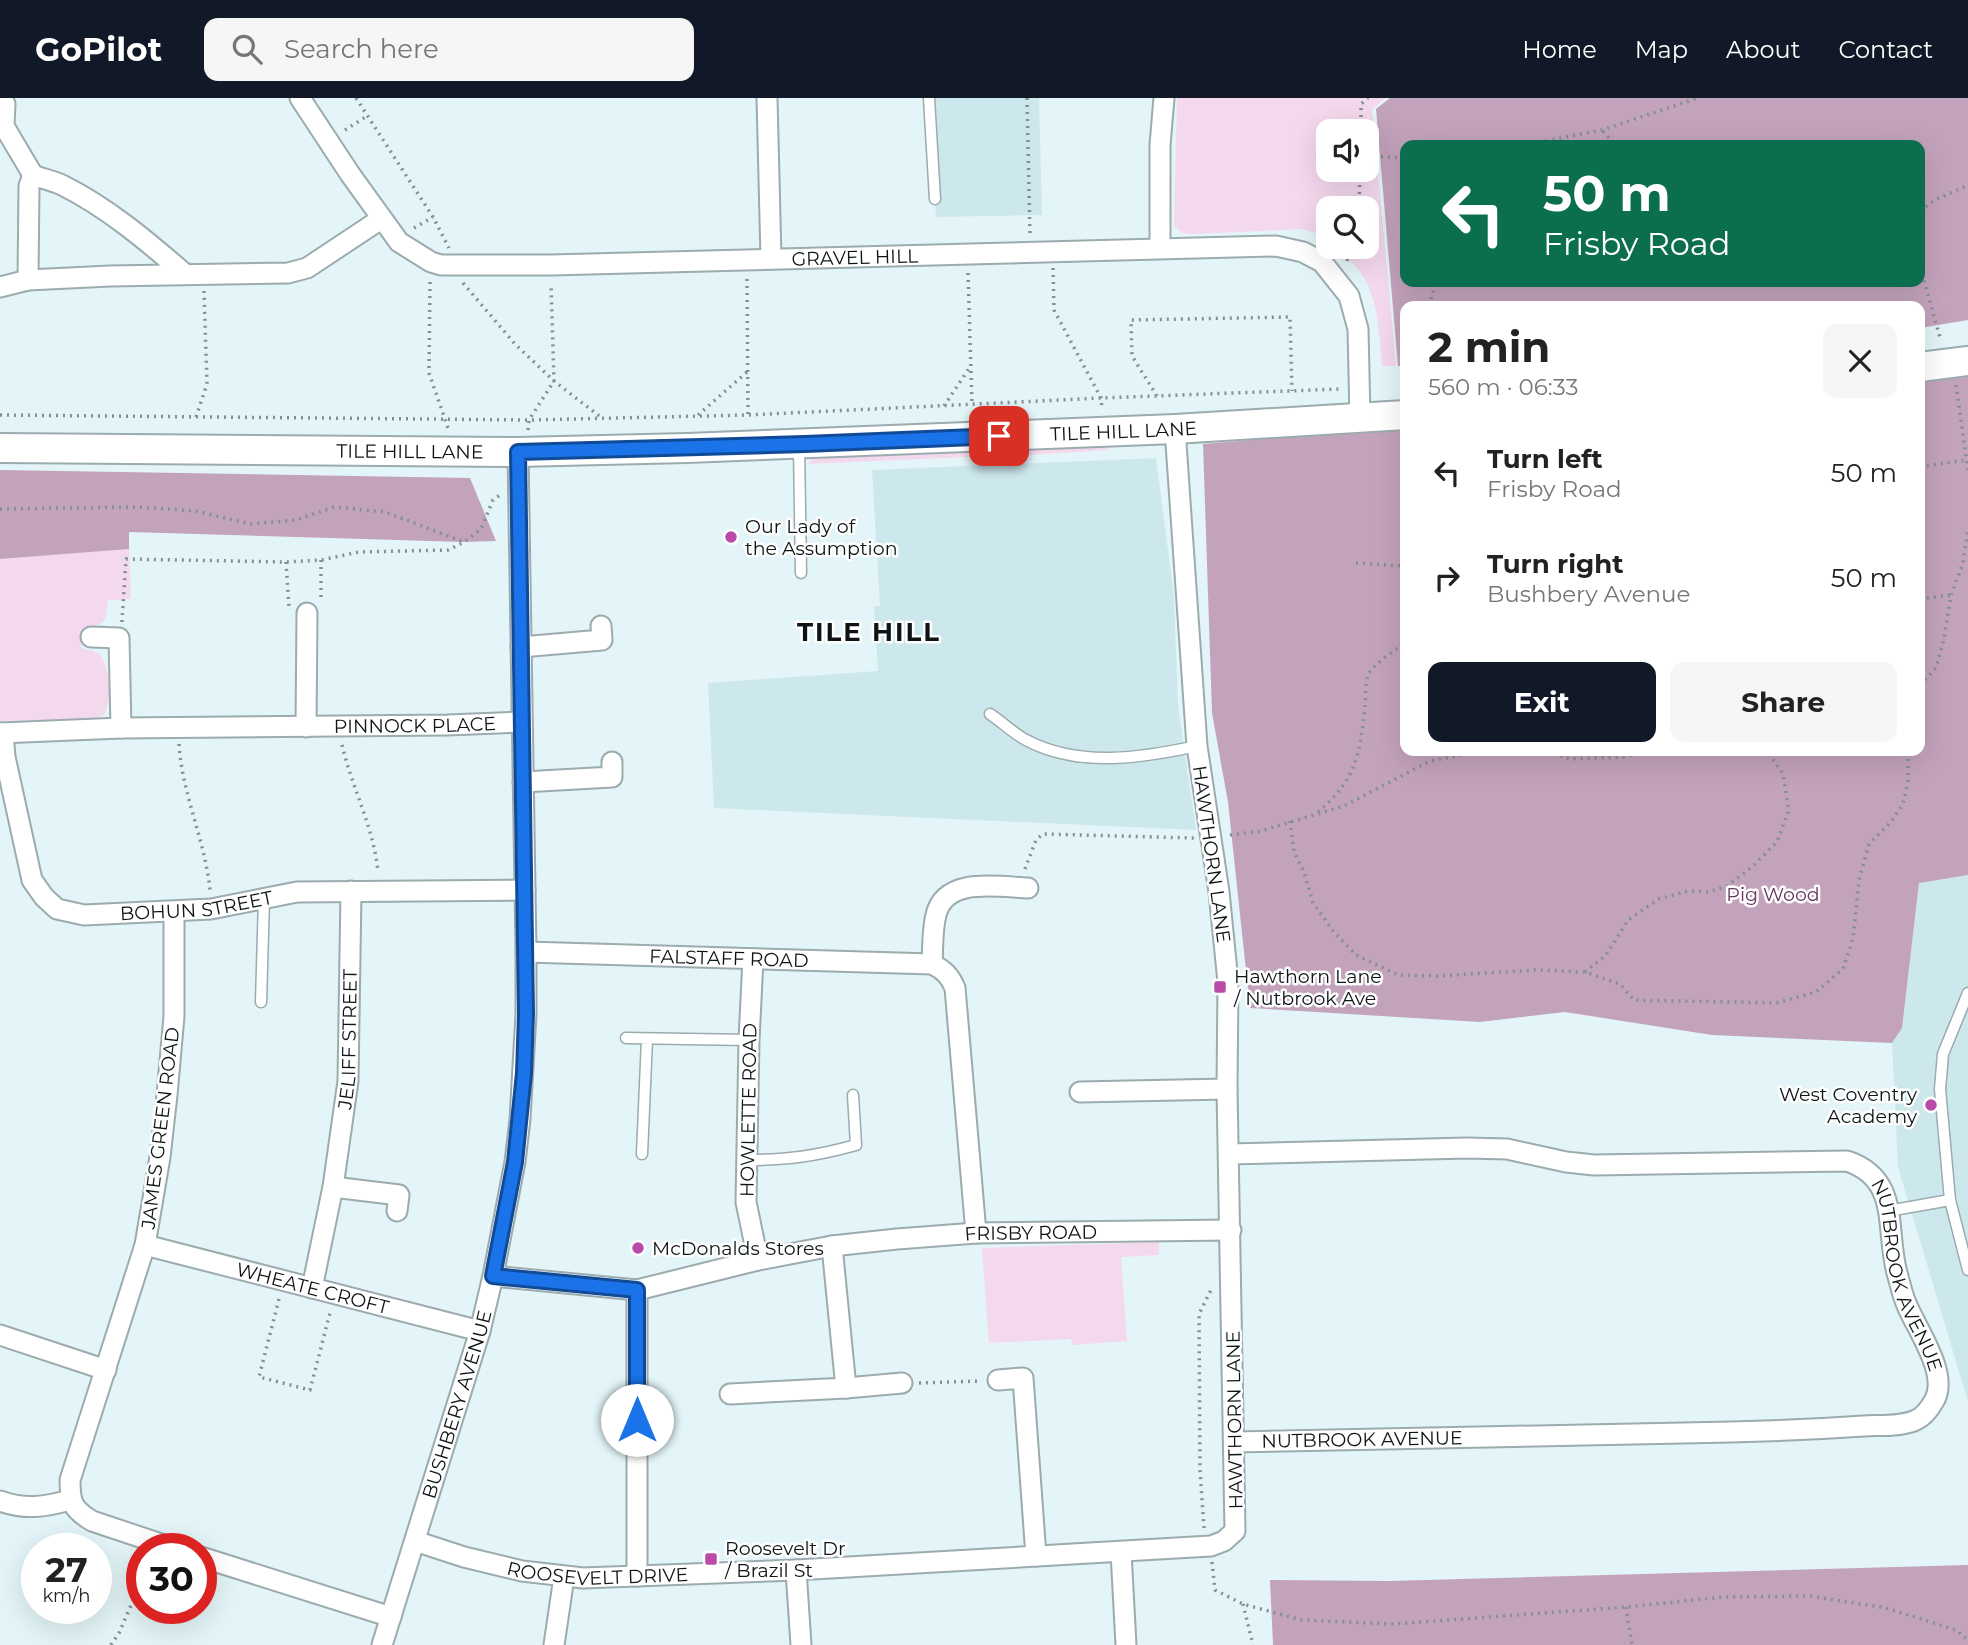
<!DOCTYPE html>
<meta charset="utf-8">
<style>
:root{--surface:#fff;--page:#f6f6f6;--text:#222;--muted:#767676;--accent:#111827}
body{margin:0;font-family:Montserrat,sans-serif;background:var(--page);color:var(--text);height:100vh;display:flex;flex-direction:column;font-size:26px;white-space:nowrap}
*{box-sizing:border-box;margin:0}
p{font-size:23px;color:var(--muted)}
.icon{flex:none;width:38px;height:38px;fill:none;stroke:currentColor;stroke-width:2;stroke-linecap:round;stroke-linejoin:round}
.map{position:relative;flex:1;overflow:hidden}
.panel{position:absolute;left:1400px;top:203px;width:525px;height:455px;display:flex;flex-direction:column;background:var(--surface);border-radius:14px;box-shadow:0 7px 28px #0002}
.panel>*{flex:none}
.banner{position:absolute;left:1400px;top:42px;width:525px;height:147px;border-radius:14px;box-shadow:0 7px 28px #0002;background:#0b6e4f;color:#fff;overflow:hidden}
.fabs{position:absolute;left:1316px;top:21px;display:grid;gap:14px}
.fabs a{display:grid;place-items:center;width:63px;height:63px;border-radius:14px;background:var(--surface);box-shadow:0 7px 28px #0002;font-size:35px}
.speed{position:absolute;left:21px;top:1435px;display:flex;gap:14px;font-size:35px;font-weight:700;text-align:center}
.speed>*{display:grid;place-content:center;width:91px;height:91px;border-radius:50%;background:var(--surface);box-shadow:0 7px 28px #0002;line-height:1}
.speed small{font-size:18px;font-weight:400}
.speed .limit{border:10px solid #d22;background:#fff;color:#111}
.pin{position:absolute;display:grid;place-items:center;width:60px;height:60px;color:#fff;margin:-30px;border-radius:14px;box-shadow:0 4px 10px #0006}
.me{position:absolute;width:77px;margin:-38px;rotate:0deg;stroke-linejoin:round;filter:drop-shadow(0 0 5px #0008)}
.turn{display:flex;align-items:center;gap:24px;height:147px;padding:0 28px;font-size:32px}
.turn .icon{width:91px;height:91px;stroke-width:2.5}
.turn b{display:block;font-size:49px;line-height:60px}
.round{display:grid;place-items:center;flex:none;width:74px;height:74px;border-radius:14px;background:var(--page)}
.headline{display:flex;align-items:center;justify-content:space-between;height:119px;padding:0 28px}
h1{font-size:42px;font-weight:700;line-height:52px}
.action{display:flex;gap:14px;margin-top:auto;padding:14px 28px}
.action a{flex:1;height:80px;border-radius:14px;background:var(--accent);color:#fff;font-size:28px;font-weight:700;line-height:80px;text-align:center}
.action a+a{background:var(--page);color:var(--text)}
ul{padding:0;list-style:none}
li{display:flex;align-items:center;gap:21px;height:105px;padding:0 28px}
li div{flex:1}
li b{display:block;font-size:26px}
li em{font-style:normal}
header{display:flex;align-items:center;gap:42px;box-sizing:border-box;height:98px;padding:0 35px;background:var(--accent);color:#fff}
header strong{font-size:33px}
nav{display:flex;gap:38px;margin-inline-start:auto;font-size:24px}
.search{width:490px;height:63px;background:var(--page);display:flex;align-items:center;gap:18px;box-sizing:border-box;padding:0 24px;border-radius:14px;color:var(--muted);font-size:26px}
.map>svg:first-child{display:block}
</style>
<header>
<strong>GoPilot</strong>
<div class="search"><svg class="icon" aria-label="search" viewBox="0 0 24 24"><circle cx="10" cy="10" r="6"/><path d="M15 15l6 6"/></svg>Search here</div>
<nav><a>Home</a><a>Map</a><a>About</a><a>Contact</a></nav>
</header>
<div class="map">
<svg width="1968" height="1547" viewBox="0 0 1968 1547">
<rect width="100%" height="100%" fill="#e3f5f8"/>
<path fill="#cde8ed" d="M930,0h109l3,117 -106,2z
M1156,360l18,138 4,110 18,124 -482,-22 -6,-125 170,-12 -4,-65h6l-8,-136z
M1968,777v527l-70,-235 -6,-124 10,-15 17,-146z"/>
<path fill="#f4d8ee" fill-rule="evenodd" d="M1177,0h209l-14,11 24,257h-14c-3,-32 -3,-70 -24,-97 -6,-8 -17,-16 -25,-22h34v-39h-39v35l-11,-9 -14,-5 -110,5 -11,-1 -8,-7zM1328,33h39v39h-39z
M1108,347v5l-111,7v-7z
M967,353l1,6 -160,7 5,-7z
M129,451l2,50 -23,1c-3,31 -6,19 -26,33l-1,15 18,5c12,20 14,40 5,62l-8,4 -96,2v-162z
M1159,1144v13l-38,2 6,84 -55,4 -1,-6 -82,4 -7,-95z"/>
<path fill="#c3a2bc" fill-rule="evenodd" d="M1390,0h578v222l-48,8v-22h-515v60h-7l-22,-257zM1405,47h515v137h-515z
M1968,279v498l-49,8 -17,145 -10,15 -180,-8 -147,-23 -85,10 -230,-14 -22,-206 -16,-89 -9,-269 202,-17v324h515v-369z
M0,372l470,8 26,63 -32,1 -335,-10v17l-129,10z
M1968,1467v80h-695l-3,-65 119,1z"/>
<g fill="none" stroke-linecap="round" stroke-linejoin="round">
<g stroke="#9babae" stroke-width="13">
<path id="service" d="M929,0l6,101
M799,349l2,126
M990,616c12,8 23,19 36,26 53,28 115,18 171,6
M1968,895l-25,61 -3,35 10,111 18,70
M261,904l3,-103
M626,940l123,2
M642,1056l5,-115
M747,1062c41,0 69,-4 109,-15l-3,-50
M1888,1113l62,-11"/>
</g>
<g stroke="#9babae" stroke-width="23">
<g id="minor">
<path id="s1" d="M300,0l50,76 49,68 32,20 10,3h110l725,-19 27,6 19,10 27,34 9,33 2,90"/>
<path d="M767,0l4,161"/>
<path d="M5,6l-1,22 29,49"/>
<path d="M1160,150v-103l4,-47"/>
<path d="M28,182l1,-94 4,-11c10,4 22,6 31,11 44,22 84,56 121,88"/>
<path d="M0,189l28,-7 82,-4 178,-3 19,-5 74,-49"/>
<path d="M91,539l28,1 2,90"/>
<path d="M521,549l81,-7 -1,-14"/>
<path d="M306,629l1,-114"/>
<path id="s2" d="M0,635l121,-5 327,-3 74,-3"/>
<path id="s3" d="M3,635l2,24 27,123 12,17 13,12 27,6 127,-6 86,-17 228,-2"/>
<path d="M523,684l89,-5v-15"/>
<path d="M174,814v104l-7,79 -7,62 -15,88 -75,235c0,22 2,29 22,41l84,28"/>
<path id="s4" d="M526,854l406,12c12,6 18,12 23,24l21,245"/>
<path d="M753,861l-4,81 -3,162 12,58"/>
<path d="M932,866c1,-16 0,-34 4,-49 9,-39 63,-28 92,-27"/>
<path d="M1080,994l147,-3"/>
<path id="s5" d="M1229,1056l238,-6 40,1 59,13 28,3 253,-4c54,18 38,68 50,112 3,10 5,21 9,30 10,26 44,71 28,98 -4,7 -11,16 -18,19 -15,7 -36,5 -52,6 -44,3 -88,5 -133,6 -165,3 -331,6 -497,10"/>
<path d="M333,1089l66,8 -2,16"/>
<path id="s6" d="M145,1147l335,86"/>
<path id="s7" d="M493,1178l144,14 121,-30 74,-14 65,-7 79,-6 255,-3"/>
<path id="s8" d="M312,1190l21,-101 15,-106 3,-190"/>
<path d="M637,1192v286"/>
<path d="M0,1237l106,35"/>
<path d="M998,1282l25,-2 13,178"/>
<path d="M846,1290l56,-5"/>
<path d="M730,1296l116,-6 -14,-142"/>
<path d="M0,1403c25,9 45,6 70,-1"/>
<path id="s9" d="M415,1443l49,16 58,14 61,7 213,-8 415,-24 13,-5 11,-10 -8,-442 1,-107 -9,-90 -22,-146 -22,-317"/>
<path d="M1121,1454l5,93"/>
<path d="M201,1459l190,60"/>
<path d="M796,1472l5,75"/>
<path id="s10" d="M382,1547l98,-314 13,-55 22,-114 5,-43 6,-105v-62l-8,-500"/>
<path d="M554,1547l10,-68"/>
</g>
</g>
<g stroke="#9babae" stroke-width="32">
<g id="secondary">
<path d="M1920,269l48,-6"/>
<path id="s11" d="M0,350l518,4 169,-4 488,-19 230,-14"/>
</g>
</g>
<path stroke="#838f91" stroke-width="3.5" stroke-dasharray="2 5" stroke-linecap="butt" d="M356,0l77,119 16,31
M1027,0l3,138
M345,32l22,-14
M1361,33v-27l7,-6
M1603,33l12,14
M1525,47l77,-15 96,-32
M1367,59l5,-1 33,2
M1359,110l1,-38
M1920,113l15,-11 33,-15
M414,130l19,-11
M1347,163l4,-14
M1920,169l21,74
M1053,170l1,42 47,88 1,11
M968,175l4,131
M747,181l1,136
M430,184l-1,91 19,55
M463,185l52,61 39,37 49,38
M1429,208l7,-24
M1956,287l12,85
M1157,298l-25,-40 -1,-36 159,-3 2,74
M944,308l26,-39
M0,317l529,5 219,-5 353,-17 239,-9
M698,317l49,-43
M196,319l11,-33 -3,-93
M528,332l1,-10 25,-39 -3,-97
M1920,369l46,-7
M0,411l137,-2 59,4 54,13 46,-4 38,-13 51,5 79,30
M321,462v40
M286,464l3,45
M1356,465l49,3
M1920,501l31,-4
M122,524l4,-63 160,3 35,-2 38,-8 89,-2 16,-8 17,-13 12,-29 7,-5
M1920,587l16,-17 8,-29 7,-44 12,-32 5,-34
M179,646c3,50 26,96 31,146
M342,647c10,43 32,83 36,127
M1547,653l23,8 56,-2 16,-6
M1318,714c39,-34 41,-55 47,-105 1,-9 0,-24 3,-32 5,-11 27,-25 37,-32
M1290,723l4,31 10,20 9,31 20,28 23,24 42,20 39,1 98,-6 50,2 35,12 14,16 142,3 40,-11 27,-23 10,-30 6,-59 10,-36 22,-22 12,-18 5,-23v-30
M1230,737l31,-4 83,-25 86,-45 55,-10
M1025,771l11,-29 7,-6 151,4
M1585,874l21,-17 22,-35 31,-21 29,-8 21,1 18,-6 25,-19 25,-25 12,-32 -6,-36 -16,-23
M279,1201l-20,78 51,13 20,-77
M919,1285l62,-2
M1204,1430l-4,-58 -1,-156 12,-24
M1212,1464l3,28 28,14 58,16 93,4 232,-17 97,-10 87,-1 76,12 70,22 12,10
M1243,1506l10,41
M1626,1509l6,38
M111,1547l8,-12 23,-53"/>
<use href="#service" stroke="#fff" stroke-width="10"/>
<use href="#minor" stroke="#fff" stroke-width="19"/>
<use href="#secondary" stroke="#fff" stroke-width="28"/>
</g>
<g fill="none" stroke-linecap="round" stroke-linejoin="round">
<g stroke="#114b97" stroke-width="18">
<path id="route" d="M637,1322v-130l-144,-14 22,-114 9,-89 2,-59 -8,-562 287,-8 194,-8"/>
</g>
<use href="#route" stroke="#1a73e8" stroke-width="12"/>
</g>
<g fill="#ba4ba9" stroke="#fefefe" stroke-width="2.5">
<circle cx="731" cy="439" r="7"/>
<rect x="1213" y="882" width="14" height="14" rx="3.5"/>
<circle cx="1931" cy="1007" r="7"/>
<circle cx="638" cy="1150" r="7"/>
<rect x="704" y="1454" width="14" height="14" rx="3.5"/>
</g>
<g text-anchor="middle" stroke-width="5" stroke-linejoin="round" paint-order="stroke">
<g font-size="19" fill="#0e1415" stroke="#fefefe">
<text dy="7" stroke="none"><textPath href="#s1" startOffset="637">GRAVEL HILL</textPath></text>
<text dy="7" stroke="none"><textPath href="#s11" startOffset="1124">TILE HILL LANE</textPath></text>
<text dy="7" stroke="none"><textPath href="#s11" startOffset="410">TILE HILL LANE</textPath></text>
<text dy="7" stroke="none"><textPath href="#s2" startOffset="415">PINNOCK PLACE</textPath></text>
<text transform="translate(1212 756) rotate(82)" y="7">HAWTHORN LANE</text>
<text dy="7" stroke="none"><textPath href="#s3" startOffset="329">BOHUN STREET</textPath></text>
<text dy="7" stroke="none"><textPath href="#s4" startOffset="203">FALSTAFF ROAD</textPath></text>
<text dy="7" stroke="none"><textPath href="#s8" startOffset="252">JELIFF STREET</textPath></text>
<text transform="translate(748 1012) rotate(-89)" y="7">HOWLETTE ROAD</text>
<text transform="translate(160 1030) rotate(-83)" y="7">JAMES GREEN ROAD</text>
<text dy="7" stroke="none"><textPath href="#s7" startOffset="544">FRISBY ROAD</textPath></text>
<text dy="7" stroke="none"><textPath href="#s5" startOffset="756">NUTBROOK AVENUE</textPath></text>
<text dy="7" stroke="none"><textPath href="#s6" startOffset="173">WHEATE CROFT</textPath></text>
<text dy="7" stroke="none"><textPath href="#s10" startOffset="252">BUSHBERY AVENUE</textPath></text>
<text transform="translate(1234 1322) rotate(-91)" y="7">HAWTHORN LANE</text>
<text transform="translate(1362 1341) rotate(-1)" y="7">NUTBROOK AVENUE</text>
<text dy="7" stroke="none"><textPath href="#s9" startOffset="187">ROOSEVELT DRIVE</textPath></text>
</g>
<g font-size="19" fill="#0e1415" stroke="#fefefe" text-anchor="start">
<text x="745" y="435">Our Lady of<tspan x="745" dy="22">the Assumption</tspan></text>
<text x="1234" y="885">Hawthorn Lane<tspan x="1234" dy="22">/ Nutbrook Ave</tspan></text>
<text x="1917" y="1003" text-anchor="end">West Coventry<tspan x="1917" dy="22">Academy</tspan></text>
<text x="652" y="1157">McDonalds Stores</text>
<text x="725" y="1457">Roosevelt Dr<tspan x="725" dy="22">/ Brazil St</tspan></text>
</g>
<g font-size="19" fill="#65385d" stroke="#fefefe">
<text x="1773" y="803">Pig Wood</text>
</g>
<g font-size="26" font-weight="bold" letter-spacing="2" fill="#0e1415" stroke="#fefefe">
<text x="869" y="543">TILE HILL</text>
</g>
</g>
</svg>
<div class="fabs">
<a><svg class="icon" aria-label="sound" viewBox="0 0 24 24"><path d="M4 9h4l5-4v14l-5-4H4zM17 9q2 3 0 6"/></svg></a>
<a><svg class="icon" aria-label="search" viewBox="0 0 24 24"><circle cx="10" cy="10" r="6"/><path d="M15 15l6 6"/></svg></a>
</div>
<div class="speed"><div>27<small>km/h</small></div><div class="limit">30</div></div>
<div class="pin" style="left:999px;top:338px;background:#d93025"><svg class="icon" aria-label="arrive" viewBox="0 0 24 24"><path d="M6 21V4h12l-3 4 3 4H6"/></svg></div>
<svg class="me" style="left:637px;top:1322px" viewBox="-20 -20 40 40"><circle r="19" fill="#fff"/><path d="M0-13L10 11 0 6-10 11z" fill="#1a73e8"/></svg>
<div class="banner">
<div class="turn"><svg class="icon" aria-label="left" viewBox="0 0 24 24"><path d="M17 20v-9H6M10 6l-5 5 5 5"/></svg><div><b>50 m</b>Frisby Road</div></div>
</div>
<section class="panel">
<div class="headline"><div><h1>2 min</h1><p>560 m · 06:33</p></div><a class="round"><svg class="icon" aria-label="close" viewBox="0 0 24 24"><path d="M6 6l12 12M18 6L6 18"/></svg></a></div>
<ul>
<li><svg class="icon" aria-label="left" viewBox="0 0 24 24"><path d="M17 20v-9H6M10 6l-5 5 5 5"/></svg><div><b>Turn left</b><p>Frisby Road</p></div><em>50 m</em></li>
<li><svg class="icon" aria-label="right" viewBox="0 0 24 24"><path d="M7 20v-9h11M14 6l5 5-5 5"/></svg><div><b>Turn right</b><p>Bushbery Avenue</p></div><em>50 m</em></li>
</ul>
<div class="action"><a>Exit</a><a>Share</a></div>
</section>
</div>
